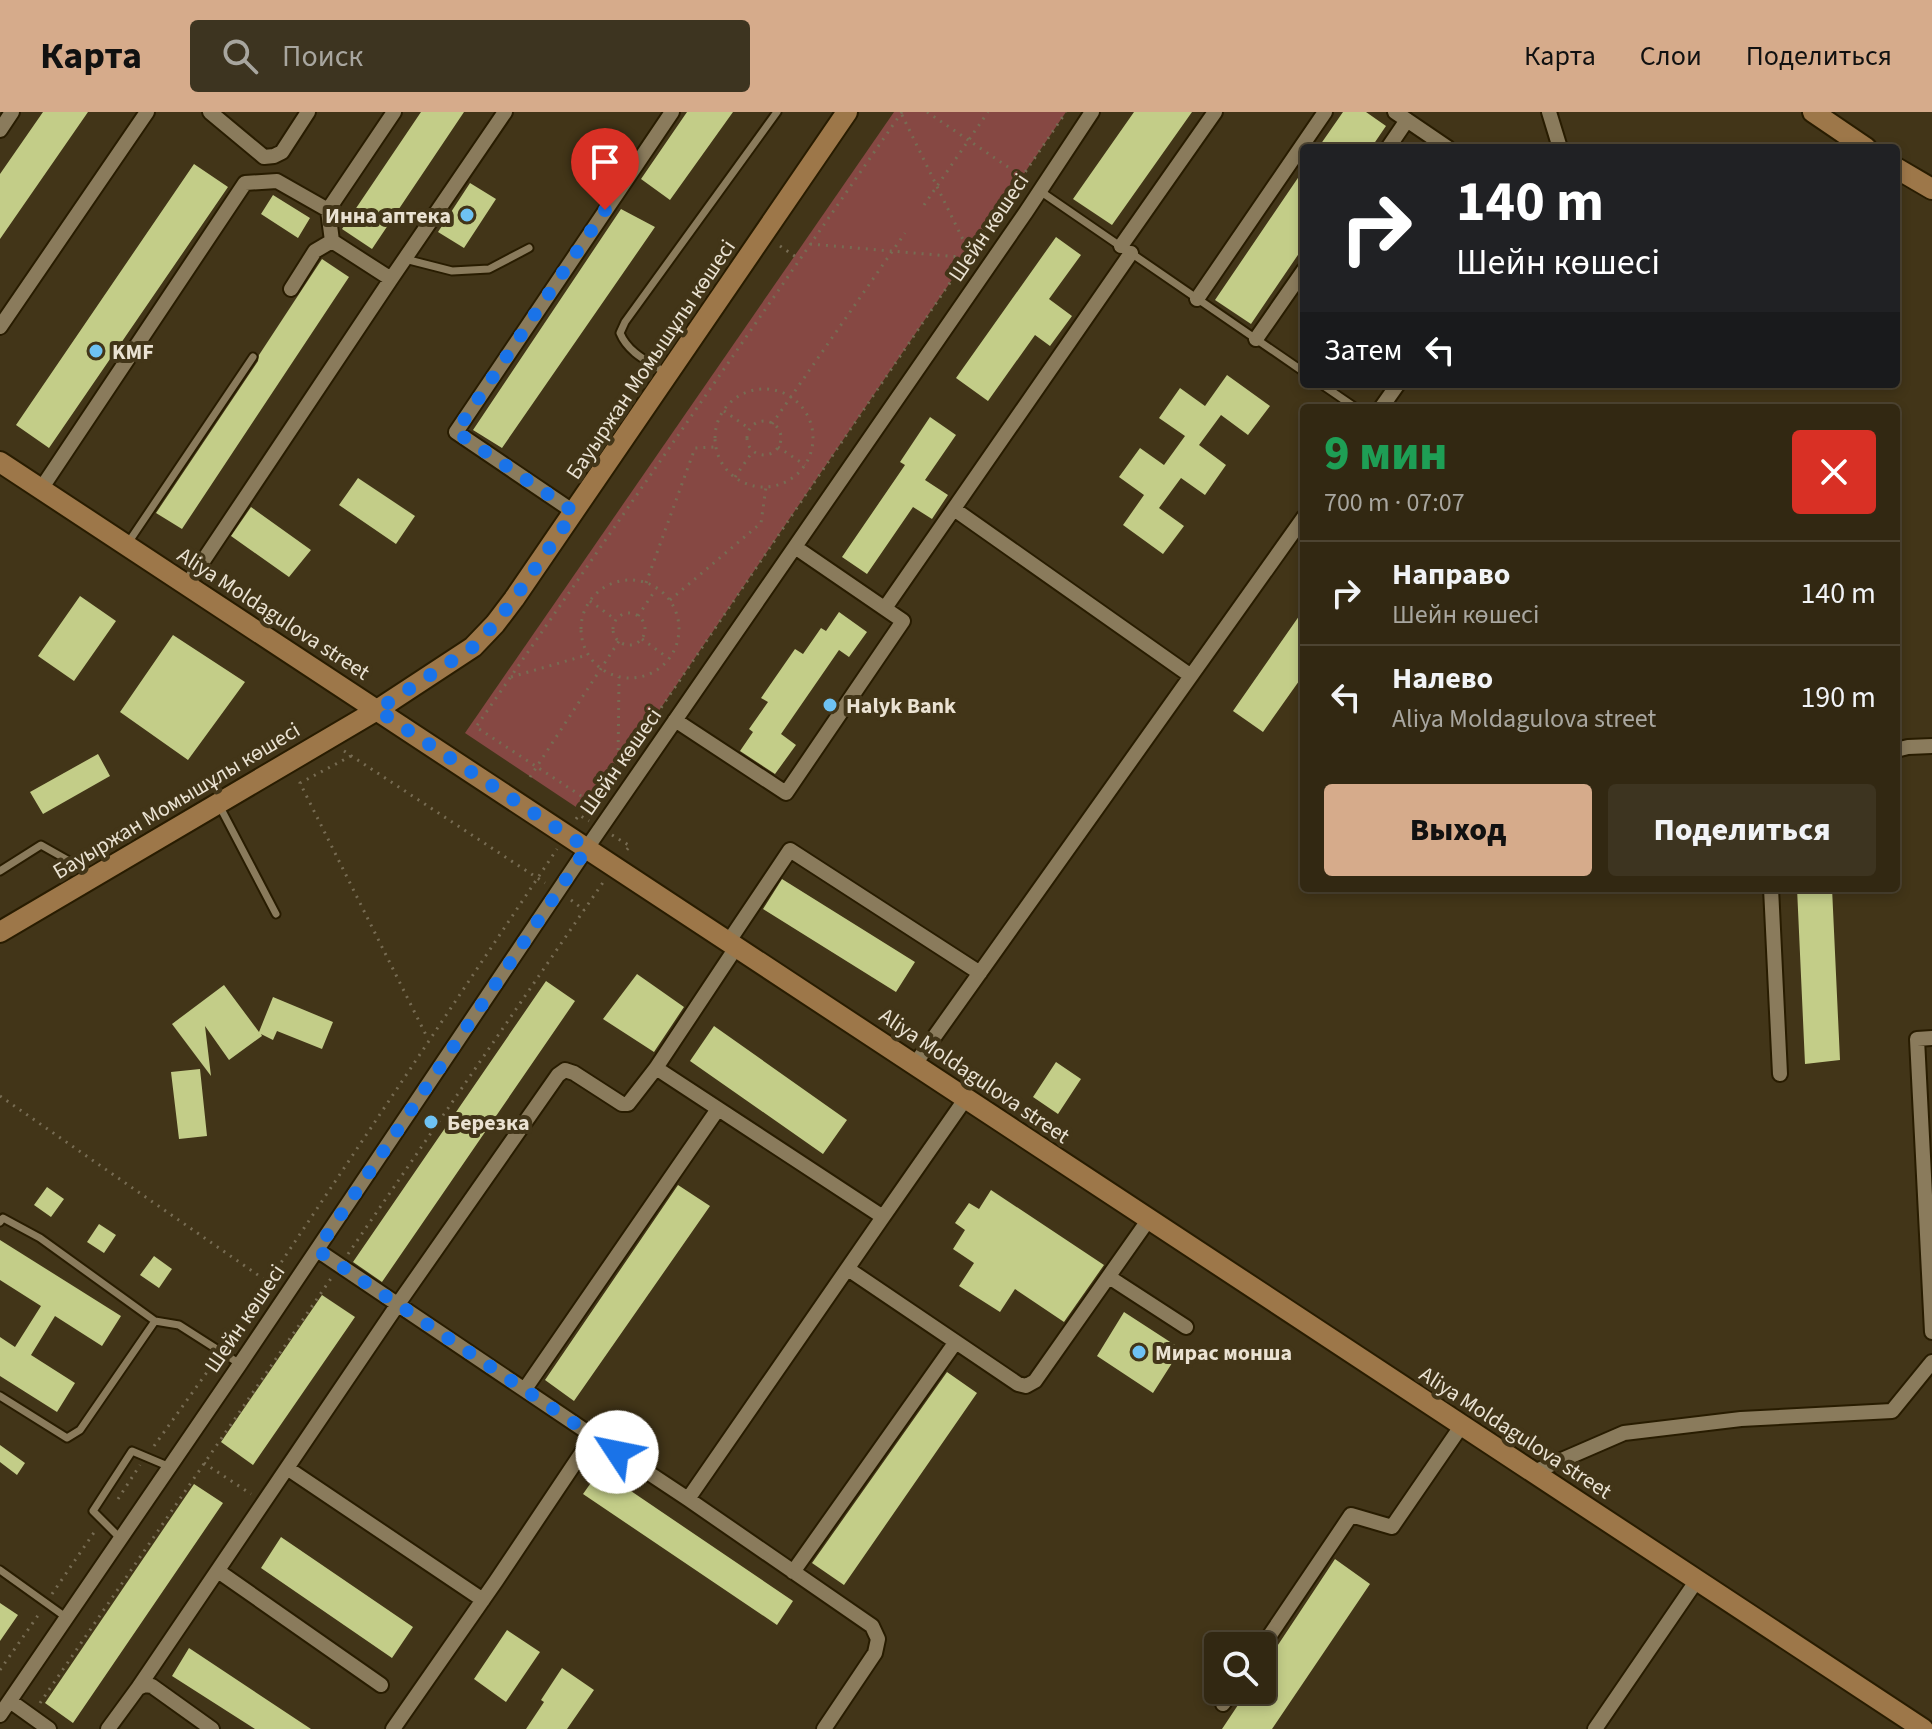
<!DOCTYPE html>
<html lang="ru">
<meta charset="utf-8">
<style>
:root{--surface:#322812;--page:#3d3420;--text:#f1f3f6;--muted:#a8a69f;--line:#4d4432;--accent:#d6ab8b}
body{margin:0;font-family:"Source Sans 3",sans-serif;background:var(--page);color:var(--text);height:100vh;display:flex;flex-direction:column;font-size:30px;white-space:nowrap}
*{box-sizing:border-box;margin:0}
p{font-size:26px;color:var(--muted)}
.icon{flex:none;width:44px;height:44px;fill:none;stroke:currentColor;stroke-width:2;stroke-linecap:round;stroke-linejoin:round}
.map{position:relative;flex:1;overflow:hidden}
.side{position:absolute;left:1300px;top:292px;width:600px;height:488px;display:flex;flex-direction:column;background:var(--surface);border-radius:8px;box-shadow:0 4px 12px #0003,0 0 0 2px var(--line)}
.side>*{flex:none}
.banner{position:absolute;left:1300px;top:32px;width:600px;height:244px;border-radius:8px;box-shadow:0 4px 12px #0003,0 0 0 2px var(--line);background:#202124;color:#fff;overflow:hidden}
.tools{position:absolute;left:1204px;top:1520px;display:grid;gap:16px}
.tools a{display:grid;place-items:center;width:72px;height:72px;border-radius:8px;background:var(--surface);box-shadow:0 4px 12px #0003,0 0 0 2px var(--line);font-size:40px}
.pin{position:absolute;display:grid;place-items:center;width:68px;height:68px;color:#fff;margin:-82px -34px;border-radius:50% 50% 50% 0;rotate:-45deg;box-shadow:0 0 8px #0007}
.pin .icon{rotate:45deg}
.me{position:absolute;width:88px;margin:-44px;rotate:304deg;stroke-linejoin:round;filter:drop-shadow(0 0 6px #0008)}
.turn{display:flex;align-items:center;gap:28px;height:168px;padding:0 24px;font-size:36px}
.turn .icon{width:104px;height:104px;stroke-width:2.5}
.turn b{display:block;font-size:56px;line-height:68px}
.then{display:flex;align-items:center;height:76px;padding:0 24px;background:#0003;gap:16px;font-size:30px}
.round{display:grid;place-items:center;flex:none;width:84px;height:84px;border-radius:8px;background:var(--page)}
.head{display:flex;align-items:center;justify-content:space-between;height:136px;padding:0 24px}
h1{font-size:48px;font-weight:800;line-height:60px;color:#1e9e55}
.primary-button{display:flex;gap:16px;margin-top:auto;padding:16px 24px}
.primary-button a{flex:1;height:92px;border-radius:8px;background:var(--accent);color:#111;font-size:32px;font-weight:800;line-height:92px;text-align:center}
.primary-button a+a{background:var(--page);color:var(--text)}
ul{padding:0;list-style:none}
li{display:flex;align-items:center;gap:24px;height:104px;padding:0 24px;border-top:2px solid var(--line)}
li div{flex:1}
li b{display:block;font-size:30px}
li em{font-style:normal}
header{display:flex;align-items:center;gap:48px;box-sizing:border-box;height:112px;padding:0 40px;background:var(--accent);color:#111}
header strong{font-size:38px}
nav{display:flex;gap:44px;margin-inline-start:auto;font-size:28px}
.search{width:560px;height:72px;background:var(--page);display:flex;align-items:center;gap:20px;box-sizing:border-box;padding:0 28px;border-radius:8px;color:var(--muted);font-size:30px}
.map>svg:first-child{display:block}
</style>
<header>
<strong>Карта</strong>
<div class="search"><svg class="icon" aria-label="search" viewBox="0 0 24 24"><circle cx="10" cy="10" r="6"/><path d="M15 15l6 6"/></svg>Поиск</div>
<nav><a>Карта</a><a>Слои</a><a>Поделиться</a></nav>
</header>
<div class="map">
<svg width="1932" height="1617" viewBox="0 0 1932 1617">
<rect width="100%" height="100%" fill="#423518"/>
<path fill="#864843" d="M894,0h172l-478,703 -123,-82z"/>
<path fill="#c3cd88" d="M43,0h45l-88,127v-65z
M421,0h43l-92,137 -30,-20z
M687,0h46l-63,88 -29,-21z
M1134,0h58l-80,113 -39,-26z
M1343,0h23l20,14 -15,22h-53z
M194,52l34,23 -179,261 -33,-23z
M1304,57v77l-53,78 -36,-24z
M470,71l26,16 -32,49 -26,-16z
M273,83l37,23 -12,20 -37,-24z
M621,97l34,18 -153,221 -29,-18z
M1056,125l25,18 -32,44 23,17 -22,30 -15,-11 -47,66 -32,-23z
M322,147l27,18 -167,252 -26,-16 102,-152 1,-6z
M1227,263l43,31 -22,29 -27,-20 -22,30 27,20 -21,30 -24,-17 -22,30 25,18 -21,28 -40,-29 21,-30 -25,-18 21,-29 24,17 21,-29 -26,-18 21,-30 25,18z
M930,305l26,18 -31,45 23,15 -16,24 -19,-12 -46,67 -25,-17 63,-92 -5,-3z
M358,366l57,38 -19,28 -57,-39z
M251,395l60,43 -22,27 -58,-41z
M80,484l36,25 -42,60 -36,-25z
M1304,497v65l-41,58 -30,-21z
M839,500l28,20 -18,25 -10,-7 -58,84 15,11 -21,29 -35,-23 13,-19 -4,-3 19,-27 -7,-4 34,-49 8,5 18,-26 5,3z
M173,523l72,47 -57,78 -68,-48z
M98,642l12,22 -67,38 -13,-22z
M782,767l133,83 -19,30 -133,-83z
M1797,776h35l8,172 -35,4z
M637,862l47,33 -30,45 -51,-33z
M546,869l29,20 -193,281 -29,-20z
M224,873l35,47 14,-35 60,25 -11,27 -45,-18 -4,9 -12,-6 1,2 -33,24 -24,-34 6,50 -39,-52z
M714,914l133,94 -24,34 -133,-93z
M1056,950l25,17 -23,35 -25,-17z
M200,957l7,67 -28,3 -8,-67z
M678,1073l32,21 -136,195 -29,-21z
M47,1075l17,12 -13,18 -17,-12z
M991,1078l113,75 -40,57 -49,-33 -15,23 -41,-26 15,-23 -21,-14 12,-19 -10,-7 14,-20 10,6z
M99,1112l17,11 -12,18 -17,-11z
M0,1128l121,76 -19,30 -47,-30 -24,39 44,28 -18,29 -57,-36v-39l15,10 26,-41 -41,-26z
M154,1144l18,13 -13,19 -19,-13z
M322,1183l33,22 -102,148 -32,-23z
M1124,1200l57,37 -28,44 -56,-37z
M947,1260l30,21 -133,192 -32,-22z
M0,1333l25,18 -8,12 -17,-13z
M600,1358l193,131 -16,24 -194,-131z
M194,1372l29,19 -150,220 -28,-20z
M281,1425l132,90 -21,31 -131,-90z
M1335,1447l35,25 -98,145h-50l26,-39h14v-21z
M0,1491l18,12 -18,26z
M507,1518l33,22 -34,50 -32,-23z
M189,1536l122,81h-56l-83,-53z
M562,1556l32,22 -27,39h-41l18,-27 -3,-2z"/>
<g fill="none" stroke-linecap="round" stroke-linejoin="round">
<g stroke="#281c00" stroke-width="11">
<path id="lane" d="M1040,79l80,55
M1131,141l173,119
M405,147l47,12 37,-2 40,-21
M666,261c-17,-11 -38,-20 -46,-40l5,-11 152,-210
M1321,272l35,24
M128,431l125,-186
M219,693l57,109
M0,759l41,-26 53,30
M0,1110l3,-4 37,20 115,83 24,4 61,39
M0,1284l67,42 13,-8 75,-109
M121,1427l-28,-28 39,-60 38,16
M0,1458l67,48"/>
</g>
<g stroke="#281c00" stroke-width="18">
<path id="street" d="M210,0l54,45 10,-1 8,-4 26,-40
M1395,0l53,36
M1549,0l11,36
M0,18l12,-18
M1388,36l19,-28
M1121,134l94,-134
M391,167l-59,-38 -4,-31 66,-98
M291,177l24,-38 17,-10
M1197,187l128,-187
M0,215l147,-215
M1256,227l48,-69
M1381,296l17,-24
M41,377l204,-306 32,-2 51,29
M954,397l237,167
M574,400l-118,-80 216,-320
M187,473l204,-306 114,-167
M885,496l246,-355
M675,608l111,73 117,-172 -108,-74
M1896,638l12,-3 24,-1
M1771,776l9,186
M729,829l61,-91 190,123
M1932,926l-15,1 15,293
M915,952l389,-547
M656,956l227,149 -195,282
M883,1105l83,-119
M317,1138l276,186 -97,145 -103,148
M848,1157l170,115 8,2 9,-5 114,-162
M1109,1165l77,50
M525,1277l193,-280
M593,1324l95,63 184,127 6,13 -3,14 -51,76
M287,1356l196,132
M1534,1360l90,-39 117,-14 151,-8 40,-49
M218,1459l163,114
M793,1460l162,-229
M1262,1535l89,-132 41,12 70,-102
M138,1576l260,-384 160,-229 7,-5 9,3 48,31h6l28,-36 81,-122
M10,1589l39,28
M1223,1592l10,-14
M0,1603l240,-351 347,-516 439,-636 66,-100
M108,1617l30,-41 7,-3 7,1 60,43
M1595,1617l102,-149"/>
</g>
<g stroke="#281c00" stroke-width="24">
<path id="secondary" d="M1813,0l53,36
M1896,56l36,21
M0,350l1923,1267
M0,820l377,-222 96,-63 22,-23 19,-25 333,-487"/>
</g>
<path stroke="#776c53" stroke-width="3" stroke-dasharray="2 6" stroke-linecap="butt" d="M902,0l-426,615 119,78 471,-693
M927,0l103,70
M924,93l64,-93
M810,132l162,14 -71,-145
M780,134l19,13
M715 326a49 49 0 1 1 98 0a49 49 0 1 1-98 0Z
M724,299l26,18
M747 326a17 17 0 1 1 34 0a17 17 0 1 1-34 0Z
M772,312l133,-191
M778,335l27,18
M735,365l18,-26
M581 517a49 49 0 1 1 98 0a49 49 0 1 1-98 0Z
M646,471l49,-135 20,-1
M670,488l91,-77 5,-36
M590,489l26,19
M613 517a16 16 0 1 1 32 0a16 16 0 1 1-32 0Z
M638,504l18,-27
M642,527l26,19
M511,565l76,-22
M344,639l201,132
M351,644l-51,27 128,256
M618,654l1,-89
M530,665l89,-136
M576,707l3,-4 10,6
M612,723l18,11 -5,6
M571,788l13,10
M0,984l268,186
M348,1142l256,-373
M228,1230l329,-493
M154,1334l61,-85
M204,1351l47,31
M118,1387l22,-34
M52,1482l43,-63
M0,1558l39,-56
M40,1591l292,-426"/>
<use href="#lane" stroke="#8a7b5c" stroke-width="7"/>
<use href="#street" stroke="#8a7b5c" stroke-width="14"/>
<use href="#secondary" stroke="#9d7749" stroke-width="20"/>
</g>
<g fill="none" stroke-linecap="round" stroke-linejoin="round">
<path stroke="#1a73e8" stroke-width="14" stroke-dasharray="0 25.2" d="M605,98l-149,222 118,80 -60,87 -19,25 -22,23 -96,63 210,138 -270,402 300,202"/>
</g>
<g fill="#6ec2f3" stroke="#423518" stroke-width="3">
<circle cx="467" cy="103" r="8"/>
<circle cx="96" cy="239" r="8"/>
<circle cx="830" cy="593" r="8"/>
<circle cx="431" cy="1010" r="8"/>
<circle cx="1139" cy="1240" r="8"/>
</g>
<g text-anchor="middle" stroke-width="8" stroke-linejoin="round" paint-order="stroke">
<g font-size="22" font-weight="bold" fill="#eae2d2" stroke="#423518" text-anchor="start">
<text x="451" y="111" text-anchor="end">Инна аптека</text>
<text x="112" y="247">KMF</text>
<text x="846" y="601">Halyk Bank</text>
<text x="447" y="1018">Березка</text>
<text x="1155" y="1248">Мирас монша</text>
</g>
<g font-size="22" fill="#eae2d2" stroke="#423518">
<text transform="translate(988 115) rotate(-56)" y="8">Шейн көшесі</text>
<text transform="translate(650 247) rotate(-56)" y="8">Бауыржан Момышұлы көшесі</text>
<text transform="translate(274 501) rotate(33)" y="8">Aliya Moldagulova street</text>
<text transform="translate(620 649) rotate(-55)" y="8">Шейн көшесі</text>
<text transform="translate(176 688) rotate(-31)" y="8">Бауыржан Момышұлы көшесі</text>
<text transform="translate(975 963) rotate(34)" y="8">Aliya Moldagulova street</text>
<text transform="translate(244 1206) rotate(-56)" y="8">Шейн көшесі</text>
<text transform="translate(1516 1320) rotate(33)" y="8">Aliya Moldagulova street</text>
</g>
</g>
</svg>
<div class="tools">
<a><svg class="icon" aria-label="search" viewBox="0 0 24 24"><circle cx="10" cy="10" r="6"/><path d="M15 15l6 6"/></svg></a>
</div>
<div class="pin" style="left:605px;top:98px;background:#d93025"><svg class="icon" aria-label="arrive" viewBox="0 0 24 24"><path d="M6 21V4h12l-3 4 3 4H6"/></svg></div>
<svg class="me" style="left:617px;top:1340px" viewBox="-20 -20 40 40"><circle r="19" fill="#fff"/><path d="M0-13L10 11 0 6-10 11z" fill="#1a73e8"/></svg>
<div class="banner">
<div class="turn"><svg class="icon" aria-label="right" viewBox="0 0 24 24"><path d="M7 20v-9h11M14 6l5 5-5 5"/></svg><div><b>140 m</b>Шейн көшесі</div></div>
<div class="then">Затем<svg class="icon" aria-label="left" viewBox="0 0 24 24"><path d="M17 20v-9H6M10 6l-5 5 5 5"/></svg></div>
</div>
<section class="side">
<div class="head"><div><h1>9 мин</h1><p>700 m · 07:07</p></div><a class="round" style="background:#d93025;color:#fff"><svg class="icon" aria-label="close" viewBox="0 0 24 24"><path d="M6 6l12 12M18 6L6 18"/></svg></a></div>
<ul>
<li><svg class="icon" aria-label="right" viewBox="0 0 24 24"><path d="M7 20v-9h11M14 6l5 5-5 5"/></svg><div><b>Направо</b><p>Шейн көшесі</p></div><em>140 m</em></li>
<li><svg class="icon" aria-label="left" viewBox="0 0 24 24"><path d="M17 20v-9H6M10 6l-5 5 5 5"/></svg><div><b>Налево</b><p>Aliya Moldagulova street</p></div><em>190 m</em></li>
</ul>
<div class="primary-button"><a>Выход</a><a>Поделиться</a></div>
</section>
</div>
